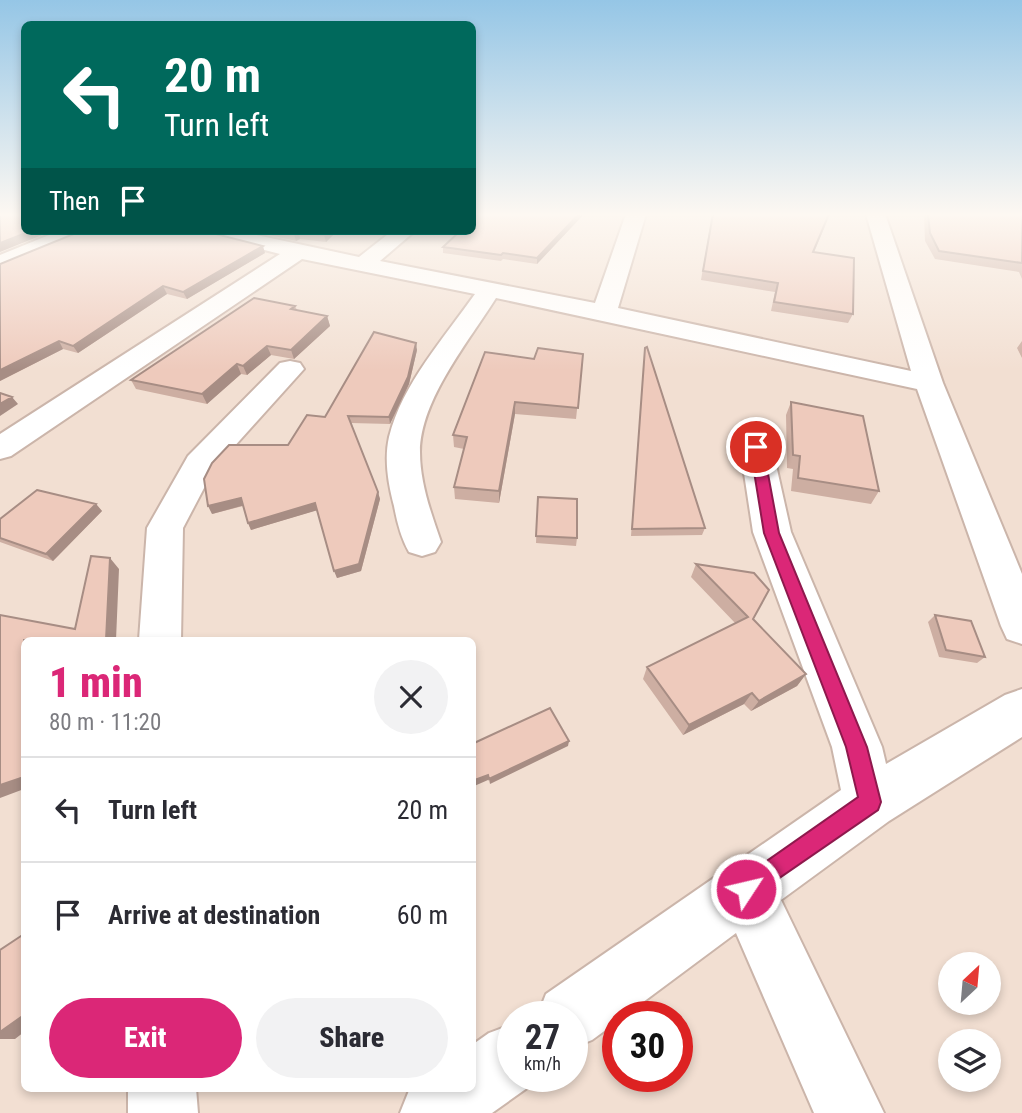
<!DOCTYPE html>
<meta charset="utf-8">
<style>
:root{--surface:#fff;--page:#f2f2f3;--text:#2b2b33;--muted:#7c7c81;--line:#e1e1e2;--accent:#db2777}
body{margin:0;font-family:"Roboto Condensed",sans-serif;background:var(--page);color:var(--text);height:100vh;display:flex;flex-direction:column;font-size:26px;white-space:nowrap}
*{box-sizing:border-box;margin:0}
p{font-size:23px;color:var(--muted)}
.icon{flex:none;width:38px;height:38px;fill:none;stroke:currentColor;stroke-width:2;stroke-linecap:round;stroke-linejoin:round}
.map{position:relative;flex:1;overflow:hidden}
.sheet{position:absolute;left:21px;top:637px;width:455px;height:455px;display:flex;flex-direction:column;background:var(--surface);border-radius:10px;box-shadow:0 4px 10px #0003}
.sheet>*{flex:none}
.hud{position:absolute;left:21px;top:21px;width:455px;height:214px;border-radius:10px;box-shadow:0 4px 10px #0003;background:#00695c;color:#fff;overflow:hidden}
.needle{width:46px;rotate:26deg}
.buttons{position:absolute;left:938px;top:952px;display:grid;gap:14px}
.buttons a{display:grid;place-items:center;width:63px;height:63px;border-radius:50%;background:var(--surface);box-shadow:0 4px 10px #0003;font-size:35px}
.speed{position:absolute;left:497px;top:1001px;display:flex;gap:14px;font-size:35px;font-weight:700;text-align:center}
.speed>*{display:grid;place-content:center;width:91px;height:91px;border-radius:50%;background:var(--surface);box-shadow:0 4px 10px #0003;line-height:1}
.speed small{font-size:18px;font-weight:400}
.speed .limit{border:10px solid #d22;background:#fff;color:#111}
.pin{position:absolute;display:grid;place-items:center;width:60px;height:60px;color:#fff;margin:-30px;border:4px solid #fff;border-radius:50%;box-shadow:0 2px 7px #0007}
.me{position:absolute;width:77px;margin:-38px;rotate:55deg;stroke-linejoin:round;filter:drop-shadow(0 0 5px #0008)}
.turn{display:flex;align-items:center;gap:24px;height:147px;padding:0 28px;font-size:32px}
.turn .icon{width:91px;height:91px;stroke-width:2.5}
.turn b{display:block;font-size:49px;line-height:60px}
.then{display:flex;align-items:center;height:66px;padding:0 28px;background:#0003;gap:14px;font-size:26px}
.round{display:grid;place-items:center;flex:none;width:74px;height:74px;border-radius:37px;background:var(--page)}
.overview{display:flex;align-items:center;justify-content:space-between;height:119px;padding:0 28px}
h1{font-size:42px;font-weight:800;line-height:52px;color:var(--accent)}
.button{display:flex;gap:14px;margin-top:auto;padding:14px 28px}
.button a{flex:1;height:80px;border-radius:42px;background:var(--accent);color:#fff;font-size:28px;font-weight:800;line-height:80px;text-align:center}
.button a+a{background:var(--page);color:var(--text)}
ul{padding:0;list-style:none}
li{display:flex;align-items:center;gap:21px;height:105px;padding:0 28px;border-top:2px solid var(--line)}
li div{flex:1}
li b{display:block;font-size:26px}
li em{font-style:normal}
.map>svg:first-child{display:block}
</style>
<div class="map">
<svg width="1022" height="1113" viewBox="0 0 1022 1113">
<rect width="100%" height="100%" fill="#fbefe3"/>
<path fill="#f2dfd2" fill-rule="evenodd" d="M0,214l24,17h448l1,-17h549v899h-1022zM24,640h448v448h-448zM950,964h39v39h-39zM513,1017h59v59h-59zM618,1017h59v59h-59zM950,1041h39v39h-39z"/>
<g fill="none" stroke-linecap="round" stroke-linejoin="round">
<g stroke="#cbb5aa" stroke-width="4">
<path id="minor" d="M626,214h20l-28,94 293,63 -45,-157h19l58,169 79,191v70l-15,-5 -6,-13 -84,-237 -421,-91c-27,43 -76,102 -76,154 0,31 11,61 21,90l-6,10 -13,4 -13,-4c-8,-14 -12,-30 -15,-46 -6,-22 -10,-47 -5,-69 13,-53 56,-100 86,-143l-173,-35 -291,197 -11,3v-25l280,-180 -74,-19 -3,-4h35l121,26 33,-26h23l-35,30 215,42z
M59,231h28l-3,4 -84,35v-15z
M290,361l10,2 4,6 -90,100 -31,59 -2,112h-42l8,-112 41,-72 92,-93z
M756,437l11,3 5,7 19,85 91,215 4,17 119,-69 17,-6v48l-133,84 -108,79 103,213h-70l-78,-180 -113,84h-5v4l-26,19 -20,8v-31h-35l9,-23 295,-204 -9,-43 -79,-215 -13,-85 5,-7z
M513,1024v52h25l-1,5 -45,32h-92l10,-25h62v-43l17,-12z
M128,1088h68l2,25h-70z"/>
</g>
<use href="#minor" fill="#fff" fill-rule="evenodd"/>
</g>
<path fill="#cdaea2" d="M584,214l-47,50 -34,-5 -2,2 -58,-8v-6z
M712,214h118l-16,38 39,62 -5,9 -77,-12 4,-19 -74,-12z
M924,214h98v65l-3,-7 -84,-13 -10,-18z
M251,231h86l-11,11 -26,-3 -4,2z
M265,253l-78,46 -20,-5 -89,59 -15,-4 -63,32v-117z
M295,306l2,4 30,6 3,10 -36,33 -23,-4 -24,20 -6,-1 -34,30 -71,-15 -5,-9z
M1022,341v17l-5,-10z
M645,348l60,180 -3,7 -71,1z
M417,350l-8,34 -19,40 -39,-1 29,76 -19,72 -24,7 -20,-68 -66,20 -3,-7 -5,-17 -31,8 76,-69z
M583,354l-7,65 -61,-5 -16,89 -44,-4 -1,-12 10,-38 -10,-2 -1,-12z
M791,402l88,89 -8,13 -80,-13 2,-22 -6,-1 -1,-53z
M538,497l39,41 -1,8 -40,-3z
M96,504l6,7 -49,50 -53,-19v-23z
M696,564l57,55 53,55 -9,12 -46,25 -7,-7 -61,31 -40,-56 4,-12 89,-43 -45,-47z
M935,615l50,42 -8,6 -38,-6 -11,-35z"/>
<path fill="#a78d84" d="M579,214h5l-47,50v-6z
M31,231h21l-52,21v-9z
M328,231h9l-11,11 -2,-7z
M299,232l1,7 -4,2 -2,-7z
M263,246l2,7 -78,46 -4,-7z
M163,286l4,8 -89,59 -5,-7z
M327,316l3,10 -36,33 -3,-9z
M59,341l4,8 -63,32v-11z
M416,343l1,7 -8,34 -19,40 -1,-7z
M267,346l4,9 -24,20 -4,-9z
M237,364l4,10 -34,30 -5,-10z
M12,397l6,7 -18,12v-12z
M515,402v12l-16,89v-12z
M378,492l2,7 -19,72 -24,7 -3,-7z
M241,498l4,7 -33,9 -4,-8z
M315,503l3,7 -67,20 -3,-7z
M96,504l6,7 -49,50 -7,-7z
M110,558l9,11 -3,71h-10z
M806,674l-9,12 -46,25 8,-10z
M752,693l-8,11 -61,31 6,-10z
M569,741l-1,5 -78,38 -1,-5z
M488,775v5l-16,7v-6z
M24,777v12l-24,9v-13z
M24,1015v17l-9,7h-15v-7z"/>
<path fill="#eecabc" stroke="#a78d84" stroke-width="2" d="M0,214h24v17h7l-31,12z
M479,214h100l-42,44 -34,-5 -2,2 -58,-8 17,-16h12v-12z
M713,214h116l-16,38 41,6 -1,56 -79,-12 4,-19 -75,-12z
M928,214h94v49l-83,-12 -9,-18z
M81,231h123l59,15 -80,46 -20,-6 -90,60 -14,-5 -59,29v-106z
M280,231h48l-4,4 -25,-3 -5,2z
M254,298l41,8 -4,3 36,7 -36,34 -24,-4 -24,20 -6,-2 -35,30 -71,-14z
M374,332l42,11 -8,34 -19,40 -41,-1 30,76 -19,72 -25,7 -19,-68 -67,20 -7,-25 -33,8 -4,-27 8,-16 17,-18h59l19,-30 18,2z
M647,347l58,181 -73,1 13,-181z
M538,348l45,6 -5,54 -63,-6 -16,89 -45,-4 13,-50 -14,-2 32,-83 49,7z
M0,393l12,4 -12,7z
M791,402l72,14 16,75 -81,-13 2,-22 -7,-1z
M37,490l59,14 -50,50 -46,-16v-19z
M538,497l39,2v39l-41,-2z
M91,556l19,2 -4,82h-82v137l-24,8v-170l75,14z
M696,564l58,9 15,17 -16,29 53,55 -47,27 -7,-8 -63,32 -42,-58 101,-50z
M935,615l36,6 14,36 -39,-7z
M550,708l19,33 -80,38 -1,-4 -16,6v-37z
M24,934v81l-24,17v-82z"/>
<linearGradient id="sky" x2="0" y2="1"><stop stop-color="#95c6e6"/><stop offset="0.58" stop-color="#fdf8f2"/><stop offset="1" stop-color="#fdf8f2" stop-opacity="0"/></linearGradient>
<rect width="1022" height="370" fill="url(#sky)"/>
<path fill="#db2777" stroke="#8e194d" stroke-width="2" d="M756,443l7,4 16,86 88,214 14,55 -3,8 -132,91 -8,-3 -3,-9 3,-8 120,-84 -12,-50 -82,-214 -14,-86z"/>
</svg>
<div class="buttons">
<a><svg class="needle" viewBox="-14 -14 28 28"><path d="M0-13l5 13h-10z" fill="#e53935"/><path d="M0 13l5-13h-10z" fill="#7c7c81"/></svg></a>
<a><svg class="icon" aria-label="layers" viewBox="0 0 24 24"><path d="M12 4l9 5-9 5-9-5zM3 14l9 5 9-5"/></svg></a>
</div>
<div class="speed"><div>27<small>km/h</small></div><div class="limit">30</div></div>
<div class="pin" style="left:756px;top:447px;background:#d93025"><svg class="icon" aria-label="arrive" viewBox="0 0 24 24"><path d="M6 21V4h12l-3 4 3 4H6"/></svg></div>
<svg class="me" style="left:746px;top:889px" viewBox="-20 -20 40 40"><circle r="17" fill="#db2777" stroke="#fff" stroke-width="3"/><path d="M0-11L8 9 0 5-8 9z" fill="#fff"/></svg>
<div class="hud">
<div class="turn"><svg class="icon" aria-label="left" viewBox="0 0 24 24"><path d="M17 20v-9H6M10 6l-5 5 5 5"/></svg><div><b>20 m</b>Turn left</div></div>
<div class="then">Then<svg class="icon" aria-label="arrive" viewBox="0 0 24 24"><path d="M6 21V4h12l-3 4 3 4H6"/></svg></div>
</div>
<section class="sheet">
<div class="overview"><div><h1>1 min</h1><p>80 m · 11:20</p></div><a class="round"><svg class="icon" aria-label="close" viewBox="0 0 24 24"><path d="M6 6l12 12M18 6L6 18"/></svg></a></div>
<ul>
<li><svg class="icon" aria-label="left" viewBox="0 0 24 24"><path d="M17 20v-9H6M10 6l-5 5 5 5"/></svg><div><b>Turn left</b></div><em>20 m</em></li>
<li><svg class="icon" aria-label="arrive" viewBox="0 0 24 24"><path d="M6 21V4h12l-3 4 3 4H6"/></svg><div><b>Arrive at destination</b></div><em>60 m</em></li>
</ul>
<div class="button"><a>Exit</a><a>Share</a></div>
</section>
</div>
